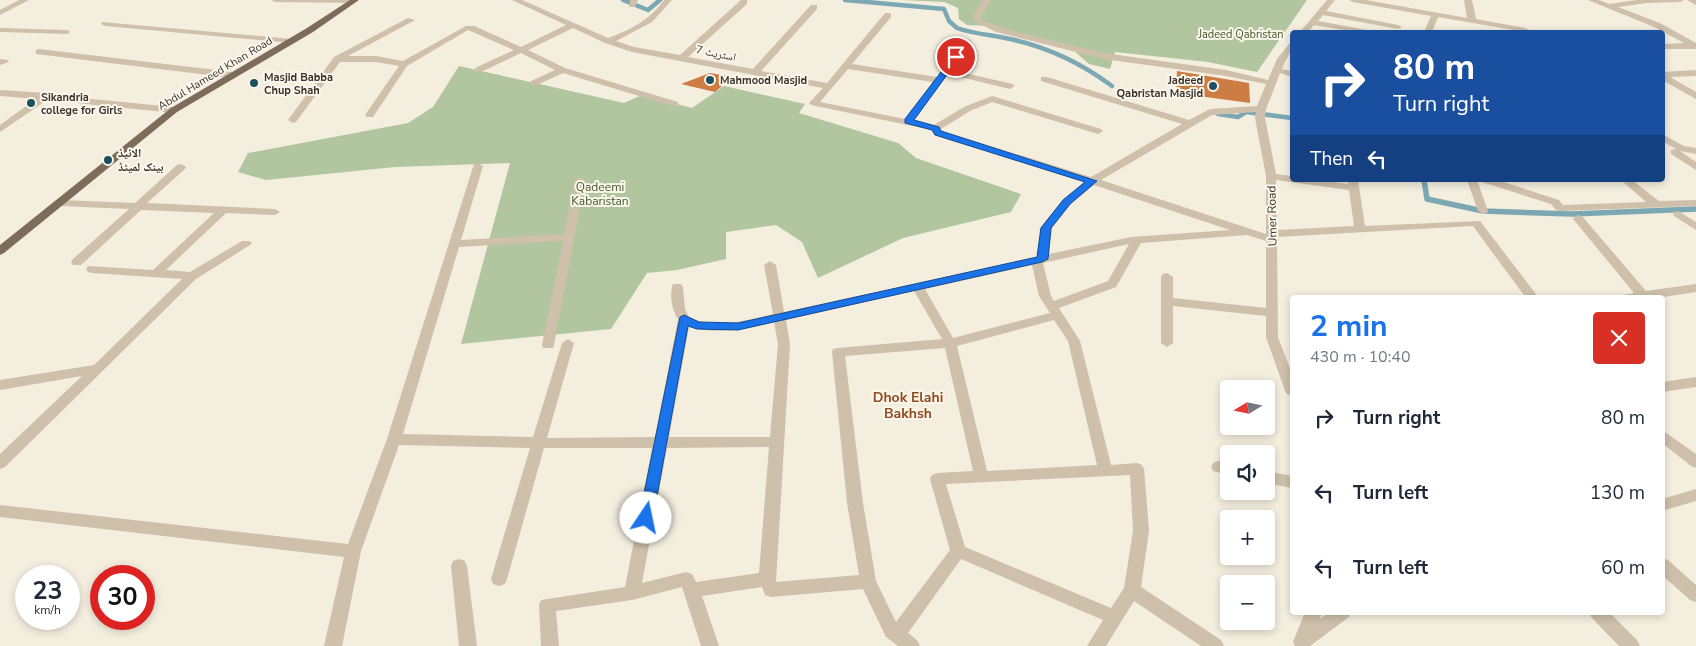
<!DOCTYPE html>
<meta charset="utf-8">
<style>
:root{--surface:#fff;--page:#f2f2f3;--text:#1f2937;--muted:#747a83;--accent:#1a73e8}
body{margin:0;font-family:"Nunito Sans","Noto Naskh Arabic",sans-serif;background:var(--page);color:var(--text);height:100vh;display:flex;flex-direction:column;font-size:19px;white-space:nowrap}
*{box-sizing:border-box;margin:0}
p{font-size:16px;color:var(--muted)}
.icon{flex:none;width:28px;height:28px;fill:none;stroke:currentColor;stroke-width:2;stroke-linecap:round;stroke-linejoin:round}
.map{position:relative;flex:1;overflow:hidden}
.panel{position:absolute;left:1290px;top:295px;width:375px;height:320px;display:flex;flex-direction:column;background:var(--surface);border-radius:5px;box-shadow:0 2px 8px #0003}
.panel>*{flex:none}
.guide{position:absolute;left:1290px;top:30px;width:375px;height:152px;border-radius:5px;box-shadow:0 2px 8px #0003;background:#1a4fa0;color:#fff;overflow:hidden}
.needle{width:32px;rotate:260deg}
.buttons{position:absolute;left:1220px;top:380px;display:grid;gap:10px}
.buttons a{display:grid;place-items:center;width:55px;height:55px;border-radius:5px;background:var(--surface);box-shadow:0 2px 8px #0003;font-size:25px}
.speed{position:absolute;left:15px;top:565px;display:flex;gap:10px;font-size:25px;font-weight:700;text-align:center}
.speed>*{display:grid;place-content:center;width:65px;height:65px;border-radius:50%;background:var(--surface);box-shadow:0 2px 8px #0003;line-height:1}
.speed small{font-size:12px;font-weight:400}
.speed .limit{border:8px solid #d22;background:#fff;color:#111}
.pin{position:absolute;display:grid;place-items:center;width:42px;height:42px;color:#fff;margin:-21px;border:2px solid #fff;border-radius:50%;box-shadow:0 1px 5px #0007}
.me{position:absolute;width:55px;margin:-28px;rotate:11deg;stroke-linejoin:round;filter:drop-shadow(0 0 4px #0008)}
.turn{display:flex;align-items:center;gap:18px;height:105px;padding:0 20px;font-size:22px}
.turn .icon{width:65px;height:65px;stroke-width:2.5}
.turn b{display:block;font-size:35px;line-height:42px}
.then{display:flex;align-items:center;height:48px;padding:0 20px;background:#0003;gap:10px;font-size:19px}
.round{display:grid;place-items:center;flex:none;width:52px;height:52px;border-radius:5px;background:var(--page)}
.overview{display:flex;align-items:center;justify-content:space-between;height:85px;padding:0 20px}
h1{font-size:30px;font-weight:700;line-height:38px;color:var(--accent)}
ul{padding:0;list-style:none}
li{display:flex;align-items:center;gap:15px;height:75px;padding:0 20px}
li div{flex:1}
li b{display:block;font-size:19px}
li em{font-style:normal}
.map>svg:first-child{display:block}
</style>
<div class="map">
<svg width="1696" height="646" viewBox="0 0 1696 646">
<rect width="100%" height="100%" fill="#f4eedf"/>
<path fill="#b1c59e" d="M902,0h405l-50,72 -49,-10 -93,-10 -5,17 -21,-5 -17,-15 -82,-23 -23,-1 -8,-6 -1,-11 -14,-6z
M459,66l165,37 18,-8 50,13 32,-22 81,18 -6,9 99,30 18,15 105,36 -10,18 -108,26 -85,40 -16,-36 -26,-17 -50,7v27l-49,11 -30,3 -36,56 -150,15 49,-181 -115,4 -129,13 -28,-8 10,-19 160,-30 25,-16z"/>
<g fill="none" stroke-linecap="round" stroke-linejoin="round">
<path stroke="#7ca8b4" stroke-width="4.5" d="M623,0l25,10 12,-10
M845,0l99,9 5,12 8,7c16,6 36,7 53,11 38,8 71,24 102,47
M1218,114l20,3 8,-5 46,6"/>
<path stroke="#7ca8b4" stroke-width="5.5" d="M1424,180l3,19 56,12 89,3 124,-5"/>
</g>
<path fill="#cd7c44" d="M1177,71l72,12 1,20 -74,-10z
M710,73l23,4 -18,15 -34,-8z"/>
<g fill="none" stroke-linecap="round" stroke-linejoin="round">
<path fill="#cec0aa" fill-rule="evenodd" d="M19,0h10l-29,15v-5z
M271,0h86l1,1 -4,2 -79,-1z
M512,0h10l86,38c22,-8 42,-18 56,-38h8l-20,22 -36,19 18,6 46,8 61,-55h6v4l-59,53 65,12 58,-64h6v4l-56,62 66,12 58,-70h6v4l-39,47 85,13 28,-37 3,-1 4,3 -21,28 62,14 1,2 -4,3 -62,-15 -35,46 21,5 30,-18 28,-11 109,33 2,2 -5,3 -106,-32 -22,9 -29,18 1,2 149,46 91,-53 -141,-43v-4h6l142,43 21,-11 47,-3 9,-22 -40,-8 -122,-17 -108,-27 -22,-11 -1,-5 10,-16h8l-10,16 1,4 20,8 102,25 122,17 42,10 9,-21 12,-15h3c0,9 -7,15 -10,25l10,2v6l-12,-4 -14,36 -1,9 11,56 16,2v4h28l28,4v-4h10l7,46 115,-5 59,77h-13l-53,-72 -196,11 2,3 -2,2 1,95 14,37v22l-5,-2 -2,-3 -19,-54v-21l-93,-10v37l-6,4 -6,-4v-66l2,-3 4,-1 6,4v21l93,10v-67l-19,-6 -106,8 -25,44 -57,21 21,33 31,124 26,-2 5,2 2,4 5,62 -8,56 80,53 3,6h-23l-67,-45 -28,45h-19l16,-26 -142,-61 -53,74 9,7 3,6h-22l-12,-9 -23,-48 -92,8 -6,-2 -3,-8 -60,9 17,50h-18l-19,-59 -50,13 -76,11 3,35h-18l-2,-41 2,-5 84,-13 27,-139h-108l-37,131 -2,5 -6,2 -6,-2 -2,-5 39,-131 -131,-3 -38,106 -19,95h-18l20,-89 -344,-40v-12l348,39 39,-105 87,-275 4,-1 5,3 -22,74 103,-6 11,-54 5,-3 5,3 -31,165 -1,3h-10l-1,-3 21,-104 -104,6 -56,187 130,3 29,-94 6,-4 6,4 -27,95 108,-1 23,-118c-6,-8 -9,-25 -5,-35h8l2,3 2,22 4,8c25,13 58,3 84,-3l-9,-49 6,-4 6,4 8,47 253,-55 3,-29 23,-28 21,-18 -149,-47 -3,-5 -121,-25 -2,-2 14,-15 -191,-36 -27,-9 -32,-15 -45,22 37,18 113,34v4h-6l-109,-33 -26,12h-6v-4l24,-11 -34,-17 -40,19h-6v-4l39,-18 -46,-20 -61,36 -34,51h-6l-2,-2 34,-49 -23,-4h-36l-44,60 -3,1 -5,-3 46,-63 74,-39 7,2 -67,36h28l27,5 63,-35h8l47,21 45,-22zM848,69l85,13 -28,37 -85,-17zM1256,112l-1,6 11,58v58l-165,-54 111,-65zM1276,180l73,10 5,36 -77,4zM1094,185l136,45 -99,7 -82,17 3,-26 19,-24zM1129,244l-21,37 -54,20 -3,-5 -8,-33zM1032,265l7,31 11,17 -97,25 -28,-49zM914,291l28,48 -104,9 -5,1 -1,3 15,151 12,72 -83,7 14,-238 -4,-24zM1054,320l14,21 29,124 -110,6 -30,-125zM774,322l4,22 -8,93h-101l20,-110c29,8 56,2 85,-5zM945,348l28,123 -36,2 -5,2 -2,4 20,71 -54,72 -20,-41 -13,-78 -18,-147zM769,447l-10,126 -63,9 -4,-8 -6,-2 -44,11 25,-135zM1130,475l3,56 -9,57 -13,20 -146,-61 -19,-63z
M630,0h8l-3,7h-6z
M1327,0h8l-9,11 72,14 4,2 -4,2 -75,-14 -5,6 49,9 4,2h-15l-42,-7 -6,7h-8z
M1349,0h17l101,18 -3,-18h8l4,19 49,9 4,2 -4,2 -87,-15 -6,15h-8l7,-16 -78,-14z
M1588,0h11l10,4 28,-4h47l-4,2 -33,1 -29,4 42,16 36,20v6h-34v-5l22,-1 -30,-16z
M1687,0h9v5z
M102,22l190,17 4,2 -4,2 -187,-17 -4,-2z
M0,28l67,2 4,2 -4,2 -67,-2z
M39,49l194,23 4,3 -4,3 -197,-24v-4z
M0,59l8,1 1,2 -9,3z
M1696,70v6l-26,1 26,15v7l-34,-19v-8z
M0,90l47,3 4,2 123,12 5,3 -5,3 -127,-13 -47,32v-7l36,-26 -36,-3z
M1662,134l22,12 12,2v6l-16,-3 16,11v8l-25,-16v-4l5,-1 -14,-8z
M181,164l5,3 -1,2 -38,34 128,6 5,3 -5,3 -49,-2 -60,57 24,2 52,-31h8l2,2 -2,2 -54,34 -191,188 -5,2v-15l82,-78 -82,14v-10l94,-15 88,-86 -90,-6 -4,-1 -2,-3 2,-3 65,4 61,-57 -73,-3 -60,55h-8l-2,-3 2,-3 56,-50 -69,-3 -5,-3 5,-3 75,3 42,-38z
M1467,180h10l11,31 -1,2 -4,1 -5,-3z
M1481,180h16l62,20 4,5 83,-3 -25,-22h11l27,21 37,-1v6l-136,5 -4,-1 -5,-6 -69,-22z
M1678,211l18,11v8l-22,-14 -1,-2 1,-2z
M1578,215l4,1 64,75 50,-7v8l-39,6h-36l2,-3 11,-2 -60,-73 -1,-2z
M1696,377v10l-34,5v-10z
M1662,430l34,24v14l-5,-2 -29,-23z
M1218,461l11,2v12l-16,-4 -2,-4 2,-4z
M1266,471l26,5v12l-26,-5z
M1696,489v12l-34,10v-12z
M1662,558l6,2 28,25v17l-6,-2 -28,-25z
M459,559l6,2 2,5 10,80h-18l-8,-80 2,-5z
M1305,612h17l-2,7 9,-7h22l-2,5 -39,29h-15l-2,-4z
M1589,612h20l28,28 3,6h-21l-28,-29z"/>
<path fill="#7e6c5a" fill-rule="evenodd" d="M350,0h9l-46,32 -136,80 -173,141 -4,2v-10l171,-137 136,-80z"/>
</g>
<path fill="#1a73e8" stroke="#114b97" d="M954,55l6,2 -46,63 25,7 2,4 156,50 -27,23 -19,24 -3,31 -6,3 -304,68 -41,-1 -9,-3 -35,192 -2,4 -5,2 -5,-2 -2,-4 41,-201 4,-2 15,7 39,1 299,-66 4,-29 22,-28 22,-18 -150,-47 -3,-5 -27,-7v-4z"/>
<g fill="#1c5060" stroke="#fbf7ec" stroke-width="2">
<circle cx="710" cy="80" r="5"/>
<circle cx="254" cy="83" r="5"/>
<circle cx="1213" cy="86" r="5"/>
<circle cx="31" cy="103" r="5"/>
<circle cx="108" cy="160" r="5"/>
</g>
<g text-anchor="middle" stroke-width="4" stroke-linejoin="round" paint-order="stroke">
<g font-size="11" fill="#425b2c" stroke="#fbf7ec">
<text x="1241" y="38">Jadeed Qabristan</text>
</g>
<g font-size="11" fill="#3b322a" stroke="#fbf7ec">
<text transform="translate(716 53) rotate(12)" y="4">اسٹریٹ 7</text>
<text transform="translate(215 73) rotate(-31)" y="4">Abdul Hameed Khan Road</text>
</g>
<g font-size="11" font-weight="bold" fill="#3b322a" stroke="#fbf7ec" text-anchor="start">
<text x="264" y="81">Masjid Babba<tspan x="264" dy="13">Chup Shah</tspan></text>
<text x="720" y="84">Mahmood Masjid</text>
<text x="1203" y="84" text-anchor="end">Jadeed<tspan x="1203" dy="13">Qabristan Masjid</tspan></text>
<text x="41" y="101">Sikandria<tspan x="41" dy="13">college for Girls</tspan></text>
</g>
<g font-size="12" font-weight="bold" fill="#3b322a" stroke="#fbf7ec" text-anchor="start">
<text x="118" y="157">الائیڈ<tspan x="118" dy="14">بینک لمیٹڈ</tspan></text>
</g>
<g font-size="12" fill="#425b2c" stroke="#fbf7ec">
<text x="600" y="191">Qadeemi<tspan x="600" dy="14">Kabaristan</tspan></text>
</g>
<g font-size="12" fill="#3b322a" stroke="#fbf7ec">
<text transform="translate(1272 216) rotate(-91)" y="4">Umer Road</text>
</g>
<g font-size="14" font-weight="bold" fill="#8f4b1d" stroke="#fbf7ec">
<text x="908" y="402">Dhok Elahi<tspan x="908" dy="16">Bakhsh</tspan></text>
</g>
</g>
</svg>
<div class="buttons">
<a><svg class="needle" viewBox="-14 -14 28 28"><path d="M0-13l5 13h-10z" fill="#e53935"/><path d="M0 13l5-13h-10z" fill="#747a83"/></svg></a>
<a><svg class="icon" aria-label="sound" viewBox="0 0 24 24"><path d="M4 9h4l5-4v14l-5-4H4zM17 9q2 3 0 6"/></svg></a>
<a>+</a>
<a>−</a>
</div>
<div class="speed"><div>23<small>km/h</small></div><div class="limit">30</div></div>
<div class="pin" style="left:956px;top:57px;background:#d93025"><svg class="icon" aria-label="arrive" viewBox="0 0 24 24"><path d="M6 21V4h12l-3 4 3 4H6"/></svg></div>
<svg class="me" style="left:646px;top:518px" viewBox="-20 -20 40 40"><circle r="19" fill="#fff"/><path d="M0-13L10 11 0 6-10 11z" fill="#1a73e8"/></svg>
<div class="guide">
<div class="turn"><svg class="icon" aria-label="right" viewBox="0 0 24 24"><path d="M7 20v-9h11M14 6l5 5-5 5"/></svg><div><b>80 m</b>Turn right</div></div>
<div class="then">Then<svg class="icon" aria-label="left" viewBox="0 0 24 24"><path d="M17 20v-9H6M10 6l-5 5 5 5"/></svg></div>
</div>
<section class="panel">
<div class="overview"><div><h1>2 min</h1><p>430 m · 10:40</p></div><a class="round" style="background:#d93025;color:#fff"><svg class="icon" aria-label="close" viewBox="0 0 24 24"><path d="M6 6l12 12M18 6L6 18"/></svg></a></div>
<ul>
<li><svg class="icon" aria-label="right" viewBox="0 0 24 24"><path d="M7 20v-9h11M14 6l5 5-5 5"/></svg><div><b>Turn right</b></div><em>80 m</em></li>
<li><svg class="icon" aria-label="left" viewBox="0 0 24 24"><path d="M17 20v-9H6M10 6l-5 5 5 5"/></svg><div><b>Turn left</b></div><em>130 m</em></li>
<li><svg class="icon" aria-label="left" viewBox="0 0 24 24"><path d="M17 20v-9H6M10 6l-5 5 5 5"/></svg><div><b>Turn left</b></div><em>60 m</em></li>
</ul>
</section>
</div>
